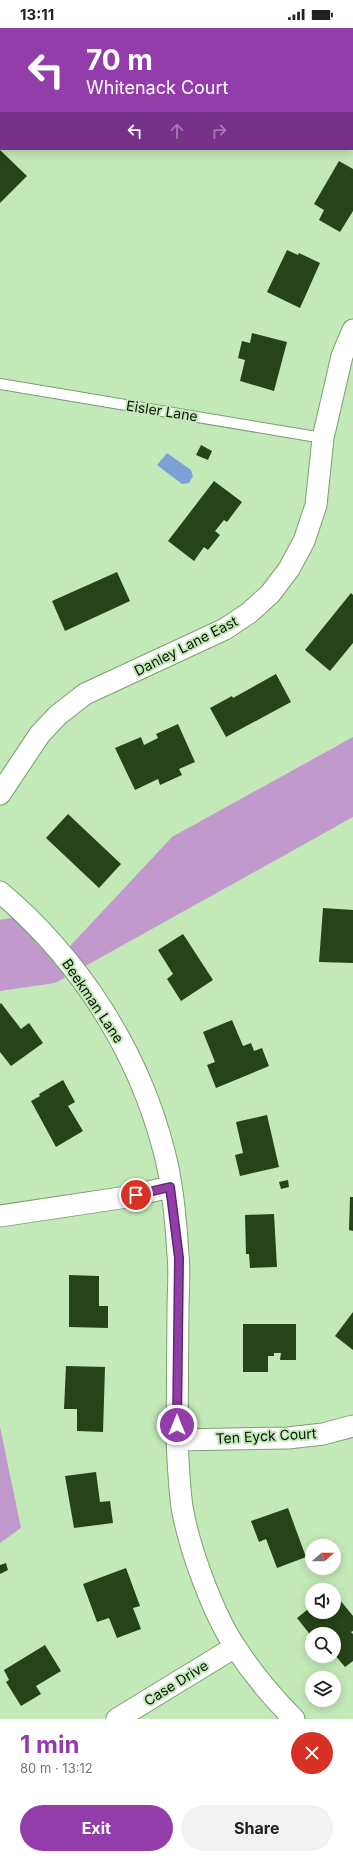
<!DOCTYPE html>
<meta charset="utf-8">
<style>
:root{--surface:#fff;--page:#f2f2f2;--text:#202124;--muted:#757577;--accent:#933dab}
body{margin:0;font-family:Inter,sans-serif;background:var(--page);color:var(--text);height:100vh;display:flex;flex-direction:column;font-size:15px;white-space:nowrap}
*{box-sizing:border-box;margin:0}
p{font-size:13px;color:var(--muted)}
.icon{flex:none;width:22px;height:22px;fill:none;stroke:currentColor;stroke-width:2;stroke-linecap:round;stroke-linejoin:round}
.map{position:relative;height:1691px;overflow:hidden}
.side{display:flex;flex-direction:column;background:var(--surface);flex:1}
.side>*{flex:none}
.hud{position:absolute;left:0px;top:0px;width:353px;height:122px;box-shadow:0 2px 10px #0003;background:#933dab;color:#fff;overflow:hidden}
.needle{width:26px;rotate:70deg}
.controls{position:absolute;left:305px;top:1511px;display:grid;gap:8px}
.controls a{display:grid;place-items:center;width:36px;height:36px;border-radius:50%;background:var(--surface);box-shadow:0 2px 10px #0003;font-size:20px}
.pin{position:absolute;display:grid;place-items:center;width:34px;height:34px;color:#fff;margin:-17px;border:2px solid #fff;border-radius:50%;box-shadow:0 1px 4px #0007}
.me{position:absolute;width:44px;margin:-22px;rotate:0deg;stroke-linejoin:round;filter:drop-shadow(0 0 3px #0008)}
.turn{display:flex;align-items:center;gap:14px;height:84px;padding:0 20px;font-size:18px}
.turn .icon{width:52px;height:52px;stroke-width:2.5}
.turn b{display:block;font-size:28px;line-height:34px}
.lanes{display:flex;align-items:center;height:38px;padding:0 20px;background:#0003;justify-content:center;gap:20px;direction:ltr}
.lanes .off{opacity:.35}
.round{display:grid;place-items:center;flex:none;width:42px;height:42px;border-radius:21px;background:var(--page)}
.overview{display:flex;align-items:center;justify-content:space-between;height:68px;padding:0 20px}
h1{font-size:24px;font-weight:700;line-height:30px;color:var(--accent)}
.button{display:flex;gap:8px;margin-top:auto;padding:8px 20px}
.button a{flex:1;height:46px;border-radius:24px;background:var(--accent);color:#fff;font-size:16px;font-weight:700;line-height:46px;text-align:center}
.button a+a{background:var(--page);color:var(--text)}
.status{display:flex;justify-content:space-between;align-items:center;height:28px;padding:0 20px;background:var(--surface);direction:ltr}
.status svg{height:11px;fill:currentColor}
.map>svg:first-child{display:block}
</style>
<div class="status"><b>13:11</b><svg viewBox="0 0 49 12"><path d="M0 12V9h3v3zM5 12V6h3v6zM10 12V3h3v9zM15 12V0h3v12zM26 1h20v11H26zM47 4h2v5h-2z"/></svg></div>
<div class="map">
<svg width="353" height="1691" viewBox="0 0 353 1691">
<rect width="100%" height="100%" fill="#c3e9b8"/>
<path fill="#c199cd" d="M353,709v80l-298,166 -55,8v-71l16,-3 42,42 114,-122z
M0,1399l21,101 -21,15z"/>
<path fill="#7ea1d5" d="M167,425l24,17 2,6 -4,7 -7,1 -25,-19z"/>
<path fill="#25441a" d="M0,122l27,26 -27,27z
M339,133l14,8v42l-13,21 -21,-12 5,-10 -10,-6z
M287,222l11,5 1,-2 21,10 -20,45 -33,-16z
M252,305l35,9 -13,49 -34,-10 5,-21 -7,-2 4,-17 8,2z
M201,417l11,6 -4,9 -12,-5z
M214,453l28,21 -15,20 -3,-2 -9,11 5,4 -12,15 -4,-3 -10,14 -26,-20z
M117,544l13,29 -65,30 -13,-30z
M351,565l2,2v48l-23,28 -25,-21z
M276,646l15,28 -65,35 -16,-29 22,-12 1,2z
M178,696l17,38 -16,7 3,6 -22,10 -2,-6 -23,11 -20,-42 26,-11 3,8 14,-7 -2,-4z
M68,786l53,50 -22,24 -53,-50z
M323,880l30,2v53l-34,-1z
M183,906l30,46 -32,21 -14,-22 6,-5 -15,-24z
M1,975l20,26 8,-6 14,20 -32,23 -11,-14v-48z
M232,992l11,26 8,-3 3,8 8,-3 7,18 -53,22 -9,-23 8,-3 -12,-30z
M63,1052l12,22 -7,4 15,25 -27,16 -25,-46 9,-5 -1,-2z
M267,1087l12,52 -39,9 -5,-21 8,-2 -7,-31z
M288,1152l1,7 -8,2 -2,-7z
M350,1169h3v34l-4,-1z
M274,1186l3,53 -27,1 -1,-14h-3l-1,-39z
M69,1247l30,1v30h9v22l-39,-1z
M353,1284v38l-18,-14z
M243,1296h53v36h-16l1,-7h-7v3h-6v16h-25z
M66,1338l39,1 -2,65 -26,-1v-22h-13z
M96,1444l4,30 10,-1 3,22 -39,5 -9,-52z
M288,1480l18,49 -29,11 -11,-29 -7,3 -8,-21z
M6,1535l2,7 -8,4v-9z
M126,1540l14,38 -7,2 8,21 -24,9 -8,-20 -12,4 -14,-38z
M335,1566l18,22v15l-2,1 2,2v27l-8,6 -11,-13v-20h-22v3l-15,-19 15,-12v6h22z
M45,1617l16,26 -25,15 5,8 -20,12 -15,-24 3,-2 -5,-10z"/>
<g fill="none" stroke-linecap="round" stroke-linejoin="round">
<g stroke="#7da072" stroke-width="12">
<path id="service" d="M0,356l323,54"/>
</g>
<g stroke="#7da072" stroke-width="23">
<path id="minor" d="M16,1l1,-1
M0,27l1,-1
M0,766l40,-60 18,-19 27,-21 140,-65 24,-16 21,-19 19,-25 15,-28 12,-36 7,-67 19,-82 11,-26
M0,864c79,67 138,158 164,259 9,33 12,70 14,104 2,18 0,37 0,55 0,43 -1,86 -1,129 1,22 2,46 5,68 7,41 31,107 54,141 17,26 36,49 58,71
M0,1188l127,-19 43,-10
M177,1412l111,-2 35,-4 30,-8
M117,1691l118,-72"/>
</g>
<use href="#service" stroke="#fff" stroke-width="10"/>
<use href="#minor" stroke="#fff" stroke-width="21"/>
</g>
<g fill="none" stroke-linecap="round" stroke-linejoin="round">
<g stroke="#60286f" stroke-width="10">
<path id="route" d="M136,1167l34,-8 9,71 -2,167"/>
</g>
<use href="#route" stroke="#933dab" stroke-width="7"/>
</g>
<g text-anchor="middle" stroke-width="4" stroke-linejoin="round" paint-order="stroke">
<g font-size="14" fill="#081404" stroke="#c3e9b8">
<text transform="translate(162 383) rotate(9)" y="5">Eisler Lane</text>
<text transform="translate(186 618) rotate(-27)" y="5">Danley Lane East</text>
<text transform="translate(93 973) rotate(56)" y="5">Beekman Lane</text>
<text transform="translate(266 1408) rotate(-3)" y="5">Ten Eyck Court</text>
<text transform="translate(176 1655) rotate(-32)" y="5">Case Drive</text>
</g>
</g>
</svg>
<div class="controls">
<a><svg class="needle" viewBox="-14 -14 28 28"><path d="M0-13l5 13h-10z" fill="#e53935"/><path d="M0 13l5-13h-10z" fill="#757577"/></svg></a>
<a><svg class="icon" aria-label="sound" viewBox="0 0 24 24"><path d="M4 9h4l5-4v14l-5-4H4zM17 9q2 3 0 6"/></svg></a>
<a><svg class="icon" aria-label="search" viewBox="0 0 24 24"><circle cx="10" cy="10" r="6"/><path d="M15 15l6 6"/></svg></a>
<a><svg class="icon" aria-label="layers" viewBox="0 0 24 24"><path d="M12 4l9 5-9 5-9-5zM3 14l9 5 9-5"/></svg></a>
</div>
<div class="pin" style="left:136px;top:1167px;background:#d93025"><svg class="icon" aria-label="arrive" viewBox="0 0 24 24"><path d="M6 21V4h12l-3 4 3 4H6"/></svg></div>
<svg class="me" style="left:177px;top:1397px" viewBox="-20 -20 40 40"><circle r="17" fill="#933dab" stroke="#fff" stroke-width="3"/><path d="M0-11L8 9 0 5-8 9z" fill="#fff"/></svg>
<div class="hud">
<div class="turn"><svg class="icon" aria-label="left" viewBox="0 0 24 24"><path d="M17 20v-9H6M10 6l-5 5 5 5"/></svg><div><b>70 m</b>Whitenack Court</div></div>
<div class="lanes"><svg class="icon" aria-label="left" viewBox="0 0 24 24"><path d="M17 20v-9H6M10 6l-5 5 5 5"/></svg><svg class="icon off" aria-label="ahead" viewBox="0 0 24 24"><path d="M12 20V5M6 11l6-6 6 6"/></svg><svg class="icon off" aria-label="right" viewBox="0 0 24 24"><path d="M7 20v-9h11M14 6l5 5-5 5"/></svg></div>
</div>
</div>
<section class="side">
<div class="overview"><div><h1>1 min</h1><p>80 m · 13:12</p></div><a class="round" style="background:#d93025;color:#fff"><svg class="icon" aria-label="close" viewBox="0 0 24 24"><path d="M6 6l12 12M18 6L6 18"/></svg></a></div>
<div class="button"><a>Exit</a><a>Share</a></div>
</section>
